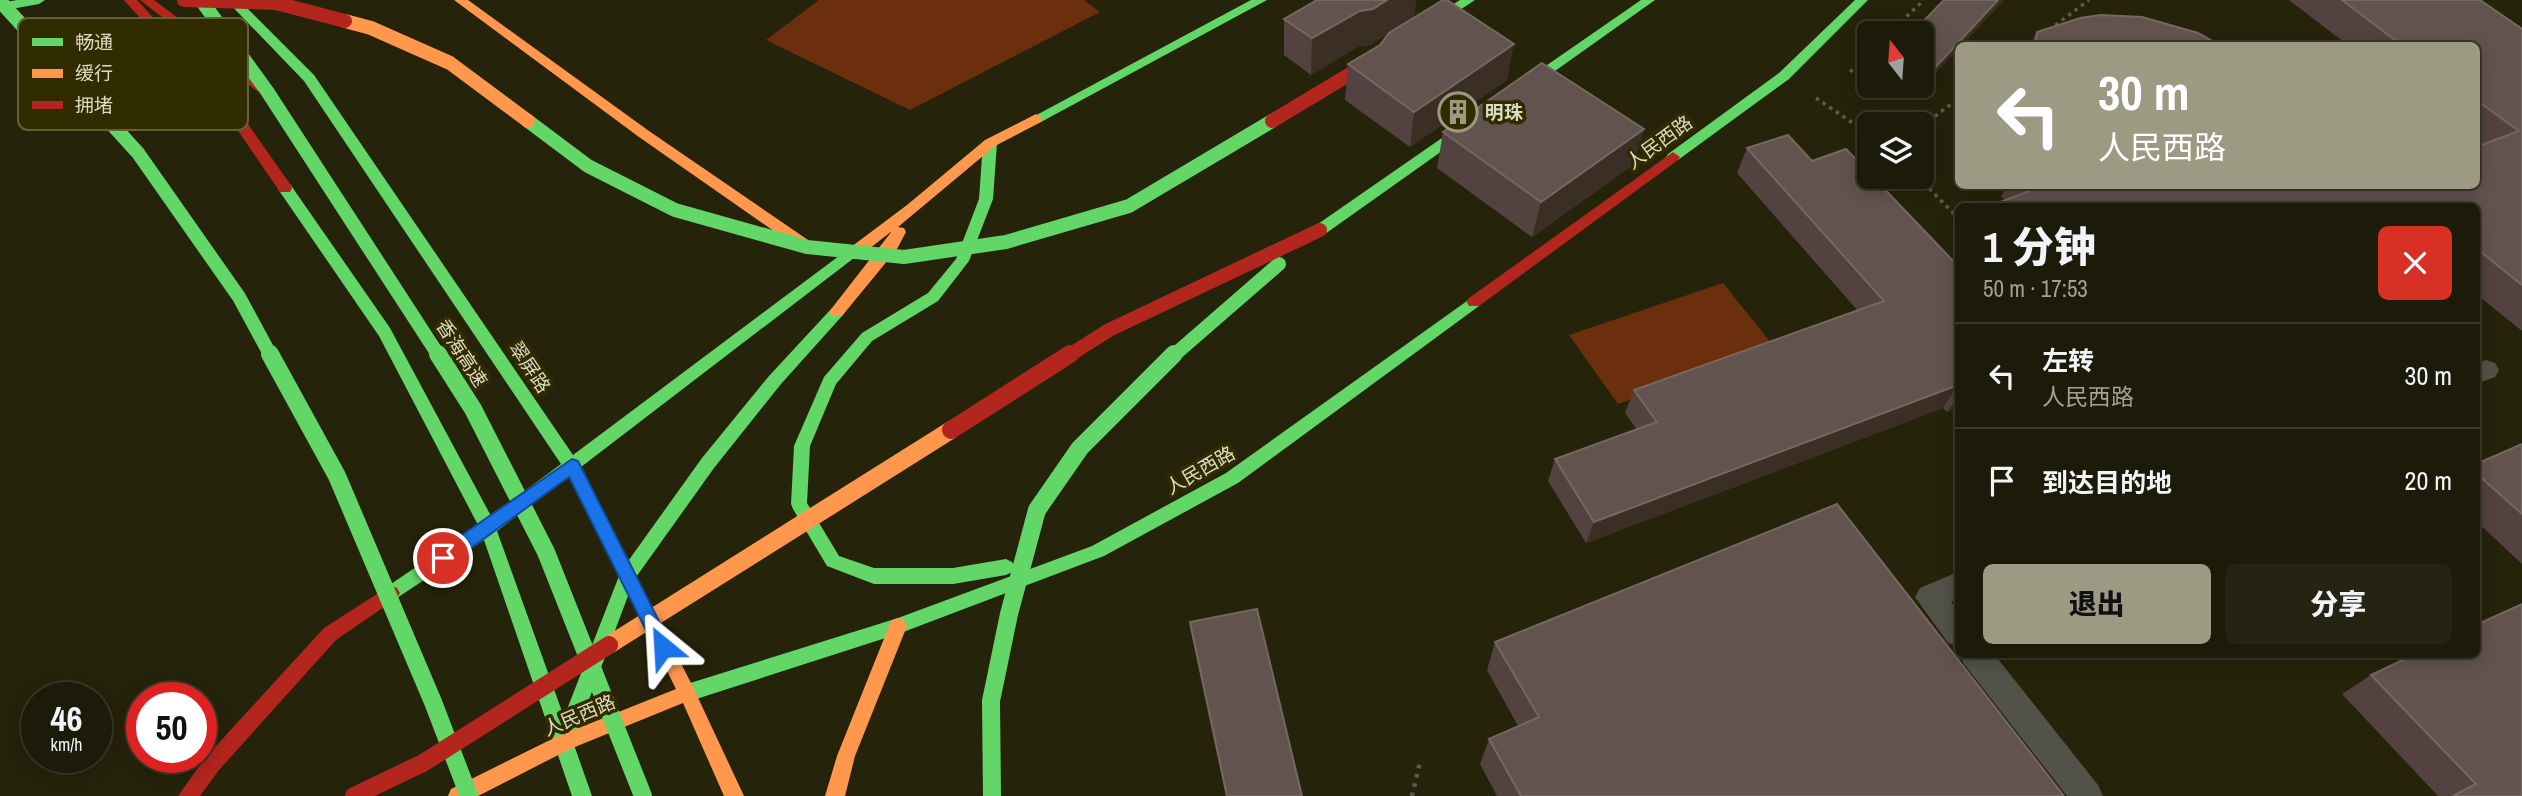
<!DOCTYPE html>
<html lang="zh">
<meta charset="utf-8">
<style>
:root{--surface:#1c1a08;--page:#252312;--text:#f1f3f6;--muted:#a0a19c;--line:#3a3829;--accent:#9c9a82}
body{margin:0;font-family:"Archivo Narrow","Noto Sans SC",sans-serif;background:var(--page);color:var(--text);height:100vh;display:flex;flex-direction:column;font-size:26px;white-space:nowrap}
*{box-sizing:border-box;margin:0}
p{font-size:23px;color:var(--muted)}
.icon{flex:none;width:38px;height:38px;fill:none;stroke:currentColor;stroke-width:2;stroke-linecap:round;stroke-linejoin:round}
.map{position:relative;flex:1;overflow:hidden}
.details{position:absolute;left:1955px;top:203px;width:525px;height:455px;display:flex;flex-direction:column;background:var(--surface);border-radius:10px;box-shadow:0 4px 18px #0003,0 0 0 2px var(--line)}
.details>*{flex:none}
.top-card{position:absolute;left:1955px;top:42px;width:525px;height:147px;border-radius:10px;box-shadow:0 4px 18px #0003,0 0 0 2px var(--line);background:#9c9a82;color:#fff;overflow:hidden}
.needle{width:46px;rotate:343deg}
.controls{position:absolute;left:1857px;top:21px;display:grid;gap:14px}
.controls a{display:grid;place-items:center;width:77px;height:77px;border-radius:10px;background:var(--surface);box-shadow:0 4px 18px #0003,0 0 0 2px var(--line);font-size:35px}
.speed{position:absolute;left:21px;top:682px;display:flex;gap:14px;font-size:35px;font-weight:700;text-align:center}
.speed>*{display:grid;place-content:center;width:91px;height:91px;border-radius:50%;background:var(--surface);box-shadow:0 4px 18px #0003,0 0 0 2px var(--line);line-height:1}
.speed small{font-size:18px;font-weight:400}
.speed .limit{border:10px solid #d22;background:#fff;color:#111}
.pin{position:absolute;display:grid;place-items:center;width:60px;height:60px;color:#fff;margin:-30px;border:4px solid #fff;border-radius:50%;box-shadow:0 2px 7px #0007}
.me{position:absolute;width:77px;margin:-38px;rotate:333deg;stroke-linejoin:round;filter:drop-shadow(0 0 5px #0008)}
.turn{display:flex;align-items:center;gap:24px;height:147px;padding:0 28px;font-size:32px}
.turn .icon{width:91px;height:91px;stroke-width:2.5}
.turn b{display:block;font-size:49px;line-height:60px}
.round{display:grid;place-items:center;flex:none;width:74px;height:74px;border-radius:10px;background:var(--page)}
.head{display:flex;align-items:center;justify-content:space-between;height:119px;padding:0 28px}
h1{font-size:42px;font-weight:800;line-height:52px}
.cta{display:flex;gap:14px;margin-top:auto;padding:14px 28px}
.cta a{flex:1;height:80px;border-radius:10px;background:var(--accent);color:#111;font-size:28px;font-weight:800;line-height:80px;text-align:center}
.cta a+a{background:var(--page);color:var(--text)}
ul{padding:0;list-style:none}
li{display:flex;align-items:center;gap:21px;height:105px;padding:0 28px;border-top:2px solid var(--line)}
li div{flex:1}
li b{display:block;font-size:26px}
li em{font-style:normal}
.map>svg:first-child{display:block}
</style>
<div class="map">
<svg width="2522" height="796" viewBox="0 0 2522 796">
<rect width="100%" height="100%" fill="#26230b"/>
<path fill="#6c2f0e" d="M819,0h265l16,12 -190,98 -144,-70z
M1723,283l52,65 -157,56 -49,-69z"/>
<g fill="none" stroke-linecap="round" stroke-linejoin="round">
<path stroke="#5c5b50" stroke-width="3.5" stroke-dasharray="3.5 4.5" stroke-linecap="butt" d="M2049,30l40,-30
M1889,33l35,-33
M1850,72l19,-19
M1816,98l53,36
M1922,126l36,-27
M1918,177l40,41"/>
<path stroke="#5c5b50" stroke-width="4.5" stroke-dasharray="3.5 6" stroke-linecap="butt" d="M1412,796l8,-34"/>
<path fill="#525249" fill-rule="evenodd" d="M2486,360l9,3 4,7 -4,7 -19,7v-21z
M1958,572v26l-7,4 7,9v35l-10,-3 -33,-46 5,-9z
M1960,654h34l104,131 5,11h-36l-103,-132z"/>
<path fill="#63d668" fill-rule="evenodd" d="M17,0h28l-6,4 -39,7v-8z
M226,0h13l75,75 259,380 282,-211h10l2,4 -286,219 21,42 -2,5 -6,2 -6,-2 -19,-38 -72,55 67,186 57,-146 81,-113 67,-82 63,-68h10l3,4 -3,4 -61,68 -67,84 -80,112 -61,162 19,54h-20l-88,-256 -87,58 -6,3 -6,-3 -3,-5 3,-5 93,-63 -99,-189 -99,-144 -2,-4 2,-4h10l100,144 101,188 70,-52 -257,-383z
M1251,0h16l-226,122h-10l-2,-3z
M1460,0h15l-56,37h-8v-6z
M1641,0h14l-330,234h-10l-2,-4 2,-4z
M1855,0h13l-79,79 -111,81h-10l-2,-3 2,-3 111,-81z
M990,138l7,5 -4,56 -24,62 -31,40 -66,40 -36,43 -26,62 -3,57 32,53 35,12h79l53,-9 6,3 3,5 -3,5 -6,3 -53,9h-79l-47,-18 -34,-57 -2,-5 3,-58 30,-69 38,-44 66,-40 28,-34 23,-60 4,-56z
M1474,296l7,6 -2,4 -241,177 -134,73 -206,78 -211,68 -6,-3 -3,-6 3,-6 6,-3 211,-66 194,-72 134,-73z"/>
<path fill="#ff974d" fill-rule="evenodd" d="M454,0h14l181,131 162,111 2,4 -2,4h-10l-162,-113z
M1036,114l7,5 -2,3 -46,24 -97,81 6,1 2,4 -9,17 -55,67h-10l-3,-4 3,-4 60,-77 -27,21h-10l-2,-4 2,-4 52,-39 78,-65z
M594,502l6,2 93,183 51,109h-20l-41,-93 -113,46 -92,47h-30l3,-7 105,-52 120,-48 -90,-180 2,-5z
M898,618l6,2 3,6 -52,130 -10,40h-20l12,-40 52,-130 3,-6z"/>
<path fill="#b3261e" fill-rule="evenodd" d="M124,0h13l101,110 52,74 2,4 -2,4h-10l-52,-76z
M140,0h14l113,85v6h-10z
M1673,152l7,5 -2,3 -199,146h-10l-2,-4 2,-4z
M391,585l6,3 3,5 -3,5 -61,42 -117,130 -19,26h-22l27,-38 119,-130z"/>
<path stroke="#63d668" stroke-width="14" d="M201,0l66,91 172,265
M0,1l138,152 101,144 32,59
M528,121l60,45 87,44 132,37 97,10 102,-15 123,-36 143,-85
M1173,356l106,-92"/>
<path stroke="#63d668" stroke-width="18" d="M270,354l67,122 96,226 36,94
M438,354l35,55 73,143 97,244
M992,796l-1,-95 18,-87 28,-104 43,-62 94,-94"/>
<path stroke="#ff974d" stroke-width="14" d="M345,21l26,7 79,35 78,58"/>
<path stroke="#ff974d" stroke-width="18" d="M609,645l342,-215"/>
<path stroke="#b3261e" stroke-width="14" d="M184,0l92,3 69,18
M1272,121l95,-57
M1068,356l41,-26 211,-100"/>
<path stroke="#b3261e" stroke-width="18" d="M951,430l119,-76
M354,796l69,-33 186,-118"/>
</g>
<path fill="#534240" d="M1317,0h99l-2,17 93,63 -97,67 -65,-47 3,-36 32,-19 9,-12 -19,12 -13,2 -46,28 -27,-20v-36z
M2004,0l-78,83 -4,-2v-48z
M2289,0h191l42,29v302l-46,-37v-88h-477l4,-5 2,-1 -4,-4 7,-10h468l4,-40 -4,-3v-97h-127z
M2037,32l184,14h-192z
M1644,129l-11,36 -101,72 -95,-69 6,-36z
M1747,148l65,13 146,105v141l-11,5 -4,-4 -357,135 -38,-62 7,-22 82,-29 -12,-17 9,-23 224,-79 -121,-138z
M2522,444v120l-46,-43v-57z
M1190,622l112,174h-76l-35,-164z
M1495,642l569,154h-567l-17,-32 9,-25 29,-13 -31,-56z
M2371,675l151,121h-84l-96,-102z"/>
<path fill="#3b2f25" d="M1387,0h29l-2,17 -44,28 -13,2 -46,28 1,-37 48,-27z
M1998,0h6l-43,46h-3v3l-32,34 6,-12z
M1514,44l-7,36 -97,67 4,-35z
M1644,129l-11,36 -101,72 9,-35z
M1958,385l-15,23 -357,135 8,-21z
M1958,396v11l-11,5z"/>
<path fill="#62534e" stroke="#756860" stroke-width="2" d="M1317,0h70l-14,9 -13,2 -48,27 -28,-19z
M1443,0h4l67,44 -100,68 -66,-48 32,-19 9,-12z
M1944,0h54l-66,71 -10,-5v-33h-10z
M2342,0h138l42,29v256l-46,-37v-42h-459l-14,-5 32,-12 -4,-3h445v-39l43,-16 -43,-31v-54h-73z
M2101,15l41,2 56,16 23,13h-186l2,-14 43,-14z
M1542,63l102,66 -103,73 -98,-70z
M1788,135l24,26 34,-12 23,24v4h4l85,89v119l-364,137 -39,-63 102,-37 -23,-32 250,-89 -137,-153z
M2522,444v70l-46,-41v-9z
M1837,504l227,292h-543l-32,-57 50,-22 -44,-75z
M2522,604v192h-69l23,-12 -105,-109 44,-21h61v-29z
M1257,609l45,187h-75l-37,-174z"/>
<path fill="#1a73e8" stroke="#114b97" stroke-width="2" d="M572,459l6,2 91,180 3,6 -3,5 -6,3 -6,-3 -88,-175 -120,87 -6,2 -7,-2 -2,-6 2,-5z"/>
<defs>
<g id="building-ring" transform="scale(2.0125)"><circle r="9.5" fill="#312c00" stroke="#9c9a82" stroke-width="1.5"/><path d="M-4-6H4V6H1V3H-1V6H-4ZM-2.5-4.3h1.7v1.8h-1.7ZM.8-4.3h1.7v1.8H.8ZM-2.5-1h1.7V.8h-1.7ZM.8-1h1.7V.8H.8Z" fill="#9c9a82"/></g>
</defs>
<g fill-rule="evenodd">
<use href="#building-ring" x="1458" y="112"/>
</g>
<g text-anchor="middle" stroke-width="7" stroke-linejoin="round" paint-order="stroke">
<g font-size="19" font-weight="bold" fill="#dcdac2" stroke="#312c00" text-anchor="start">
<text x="1485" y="119">明珠</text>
</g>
<g font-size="19" fill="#dcdac2" stroke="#312c00">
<text transform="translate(1659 142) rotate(-36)" y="7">人民西路</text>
<text transform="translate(462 353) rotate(57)" y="7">香海高速</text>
<text transform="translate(530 367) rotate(56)" y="7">翠屏路</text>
<text transform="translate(1200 470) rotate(-30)" y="7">人民西路</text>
<text transform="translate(579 715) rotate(-23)" y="7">人民西路</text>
</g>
</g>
<rect x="18" y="18" width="230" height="112" rx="10" fill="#312c00" stroke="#64603a" stroke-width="2"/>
<rect x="32" y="38" width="31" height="8" fill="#63d668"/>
<rect x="32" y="69" width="31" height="9" fill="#ff974d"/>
<rect x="32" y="101" width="31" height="8" fill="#b3261e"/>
<g font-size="19" fill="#dcdac2">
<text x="75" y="49">畅通</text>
<text x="75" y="80">缓行</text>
<text x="75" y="112">拥堵</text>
</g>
</svg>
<div class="controls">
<a><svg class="needle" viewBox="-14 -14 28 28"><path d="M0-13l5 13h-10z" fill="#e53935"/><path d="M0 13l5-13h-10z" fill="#a0a19c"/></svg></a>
<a><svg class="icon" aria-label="layers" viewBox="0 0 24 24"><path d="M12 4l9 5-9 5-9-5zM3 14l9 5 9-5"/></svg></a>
</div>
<div class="speed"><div>46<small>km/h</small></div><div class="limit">50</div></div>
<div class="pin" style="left:443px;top:558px;background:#d93025"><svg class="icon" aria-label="arrive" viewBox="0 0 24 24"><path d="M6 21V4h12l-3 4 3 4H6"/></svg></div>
<svg class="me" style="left:663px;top:647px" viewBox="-20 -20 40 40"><path d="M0-17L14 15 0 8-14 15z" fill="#1a73e8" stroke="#fff" stroke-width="4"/></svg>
<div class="top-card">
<div class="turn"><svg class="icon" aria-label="left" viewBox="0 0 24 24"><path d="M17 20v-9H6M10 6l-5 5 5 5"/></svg><div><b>30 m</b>人民西路</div></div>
</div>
<section class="details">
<div class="head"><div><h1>1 分钟</h1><p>50 m · 17:53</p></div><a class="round" style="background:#d93025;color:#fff"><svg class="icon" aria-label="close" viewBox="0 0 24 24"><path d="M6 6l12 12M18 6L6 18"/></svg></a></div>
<ul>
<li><svg class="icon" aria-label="left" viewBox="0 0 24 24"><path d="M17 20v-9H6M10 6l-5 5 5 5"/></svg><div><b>左转</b><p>人民西路</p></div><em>30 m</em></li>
<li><svg class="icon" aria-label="arrive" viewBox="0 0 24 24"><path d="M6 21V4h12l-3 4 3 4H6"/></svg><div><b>到达目的地</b></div><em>20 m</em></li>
</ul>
<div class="cta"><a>退出</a><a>分享</a></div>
</section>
</div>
